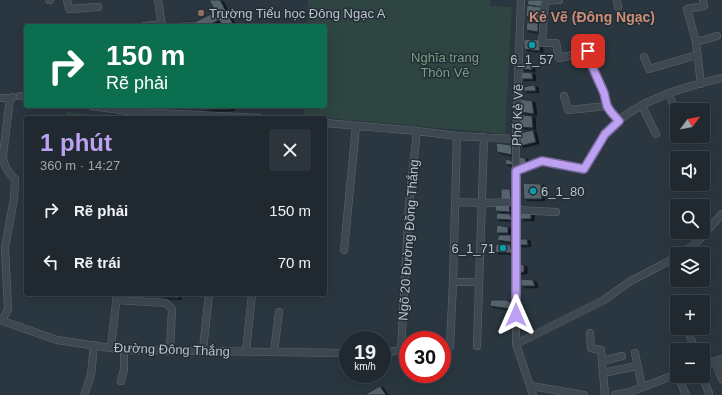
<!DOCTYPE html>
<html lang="vi">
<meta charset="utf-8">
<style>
:root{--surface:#202930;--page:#2d353c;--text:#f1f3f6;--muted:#a2a6ab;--line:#3d454c;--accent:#bca0f2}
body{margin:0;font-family:Helvetica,sans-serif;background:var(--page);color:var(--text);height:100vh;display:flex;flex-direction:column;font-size:15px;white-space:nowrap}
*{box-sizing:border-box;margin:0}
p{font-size:13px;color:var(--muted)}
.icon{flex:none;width:22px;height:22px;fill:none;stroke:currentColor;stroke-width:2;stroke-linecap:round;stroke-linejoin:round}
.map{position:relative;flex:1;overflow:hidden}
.side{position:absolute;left:24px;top:116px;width:303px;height:180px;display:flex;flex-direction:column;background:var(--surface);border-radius:4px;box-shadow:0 4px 16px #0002,0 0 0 1px var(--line)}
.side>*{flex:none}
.top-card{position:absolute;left:24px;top:24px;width:303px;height:84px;border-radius:4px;box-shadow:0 4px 16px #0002,0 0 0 1px var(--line);background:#0b6e4f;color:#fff;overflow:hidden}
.needle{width:26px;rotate:58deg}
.fabs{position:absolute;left:670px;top:103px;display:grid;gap:8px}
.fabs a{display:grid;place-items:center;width:40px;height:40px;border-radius:4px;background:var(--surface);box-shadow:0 4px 16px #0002,0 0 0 1px var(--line);font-size:20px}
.speed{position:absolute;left:339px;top:331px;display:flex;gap:8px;font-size:20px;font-weight:700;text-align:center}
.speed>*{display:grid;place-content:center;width:52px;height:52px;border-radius:50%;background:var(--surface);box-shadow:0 4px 16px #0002,0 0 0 1px var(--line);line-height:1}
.speed small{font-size:10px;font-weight:400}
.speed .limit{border:6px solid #d22;background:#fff;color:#111}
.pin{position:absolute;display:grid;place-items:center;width:34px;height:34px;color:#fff;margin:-17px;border-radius:8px;box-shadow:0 2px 6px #0006}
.me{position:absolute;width:44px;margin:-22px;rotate:0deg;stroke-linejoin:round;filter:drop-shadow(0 0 3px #0008)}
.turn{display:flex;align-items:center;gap:14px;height:84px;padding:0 16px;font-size:18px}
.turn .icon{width:52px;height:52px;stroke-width:2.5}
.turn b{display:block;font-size:28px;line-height:34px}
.round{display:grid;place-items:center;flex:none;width:42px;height:42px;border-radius:4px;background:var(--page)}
.headline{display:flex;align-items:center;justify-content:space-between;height:68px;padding:0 16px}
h1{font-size:24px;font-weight:800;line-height:30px;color:var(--accent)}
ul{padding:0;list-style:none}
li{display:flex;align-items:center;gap:12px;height:52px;padding:0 16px}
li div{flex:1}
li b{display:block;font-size:15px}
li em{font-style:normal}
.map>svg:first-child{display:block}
</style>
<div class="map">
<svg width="722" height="395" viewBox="0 0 722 395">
<defs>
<filter id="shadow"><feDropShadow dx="3" dy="1.5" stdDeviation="0" flood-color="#0009"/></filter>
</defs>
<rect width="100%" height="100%" fill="#2a3740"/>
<path fill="#2f4542" d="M308,0h182v6l22,1 -7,127 -201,-18v-10h21v-80h-18z
M66,112l56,6h-57z"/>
<path fill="#55646d" stroke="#252f38" filter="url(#shadow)" d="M209,0h11l14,26h-11l-4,-6 -12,6h-26v-4h14l16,-8 2,4 5,-2z
M528,0h14l-1,7 -14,-2z
M527,5l14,2 -2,13 -13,-4z
M527,22l11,1v9l-12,-2z
M524,39l15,1 1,11 -16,-2z
M522,63l10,1v6l-11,-1z
M522,72l10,1 1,6h-12z
M532,85l3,1 1,5h-12v-4z
M520,99l12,2 2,13 -14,-2z
M200,106h31v3l-31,1z
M521,115l11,1 1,12 -13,-1z
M533,130l3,12 -16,4v-13z
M496,143l15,2 1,10 -15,-3z
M518,157l7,1 2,7h-9z
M506,159l6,2 1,4 -8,-1z
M523,183l18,1 1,15h-18z
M501,189h9l1,10h-10z
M496,204h13l1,8 -15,-1z
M521,212h10v7h-11z
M497,213l13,1 2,6 -16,-1z
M497,225l11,2v6h-12z
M499,235h12v7l-14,-2z
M519,239h8l1,6h-10z
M496,244l14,1 2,8 -17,-1z
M518,264l6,1v7l-6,1z
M521,279l12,1 2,6h-14z
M162,294h16v4l-16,-1z
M491,300h15l6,3 -1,6 -21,-3z
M380,386l6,9h-20v-1z"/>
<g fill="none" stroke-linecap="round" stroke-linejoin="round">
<g stroke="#5c666e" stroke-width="8">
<path id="minor" d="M49,0h1
M67,0l2,9 29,-2
M158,0l4,26
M521,0l-5,139v205l17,51
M545,0l-3,43h14l3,15 29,-7 4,15 12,27 3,13 4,6 8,9
M617,0l1,7
M545,1l14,-1
M144,26l18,-2
M696,42l21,-6
M644,57l5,12 48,-14
M701,84l-5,-42 -9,-33 17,-3 -1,-6
M668,94l9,17
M20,96h6
M564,96l4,14 39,-4
M0,98h10
M92,106l44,6 123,6
M642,106l14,28
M325,123l92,8 40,5 59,3
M516,171l26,-10 42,8c7,-11 13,-23 21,-34 24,-33 79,-48 117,-57
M455,202l27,1 34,-1
M516,210l40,2
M344,250l12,-124
M683,254l16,-14 23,-26
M453,282h26
M116,300l50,3 6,6 -2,41
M0,320l57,20 67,10 224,3
M2,321l6,-12 -3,-62 9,-48 1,-20c-8,-7 -12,-14 -12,-24l7,-57 3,-1
M687,328l8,22
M590,333l1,15 10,2 4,45
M516,344l88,-44 25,-18 48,-25
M477,346l7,-209
M111,347l6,-53
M450,347l3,-65 4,-146
M203,350l6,-56
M246,351l6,-57
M274,352l5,-40
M382,353l19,-3 8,-146 8,-73
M635,353l7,34
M602,361l20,-5
M715,361l7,18
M677,363l-2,1 2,8
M703,365l19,-6
M603,373l34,-7
M678,376l8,19
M702,376l7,17
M121,381l3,-12v-19
M531,386l53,9
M84,395l7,-20 3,-30
M615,395l15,-3 47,-18"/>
</g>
<use href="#minor" stroke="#3e4850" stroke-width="7"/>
</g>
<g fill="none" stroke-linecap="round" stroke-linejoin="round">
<g stroke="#7a689d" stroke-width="10">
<path id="route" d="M516,315v-144l26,-10 42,8 21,-35 14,-13 -8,-9 -4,-6 -3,-13 -12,-27 -4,-15"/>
</g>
<use href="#route" stroke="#bca0f2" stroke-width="7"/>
</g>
<circle fill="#8d6e63" stroke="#222d36" stroke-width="1.5" cx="201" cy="13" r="4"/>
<g fill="#0f9aa8" stroke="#222d36" stroke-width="1.5">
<circle cx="532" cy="45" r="4"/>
<circle cx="533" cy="191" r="4"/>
<circle cx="503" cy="248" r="4"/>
</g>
<g text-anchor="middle" stroke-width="3" stroke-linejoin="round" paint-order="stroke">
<g font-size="13" fill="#bbc3ca" stroke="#222d36" text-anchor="start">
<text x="209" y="18">Trường Tiểu học Đông Ngạc A</text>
<text x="532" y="64" text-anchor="middle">6_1_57</text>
<text x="541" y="196">6_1_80</text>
<text x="495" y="253" text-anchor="end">6_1_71</text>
</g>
<g font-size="13" fill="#7c9e7e" stroke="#222d36">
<text x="445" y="62">Nghĩa trang<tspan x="445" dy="15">Thôn Vẽ</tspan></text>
</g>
<g font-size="13" fill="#bbc3ca" stroke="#222d36">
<text transform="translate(517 115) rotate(-88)" y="5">Phố Kẻ Vẽ</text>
<text transform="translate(408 240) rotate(-86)" y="5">Ngõ 20 Đường Đồng Thắng</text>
<text transform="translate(172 349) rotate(2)" y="5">Đường Đông Thắng</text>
</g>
<g font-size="14" font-weight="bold" fill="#cb8d75" stroke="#222d36">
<text x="592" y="22">Kẻ Vẽ (Đông Ngạc)</text>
</g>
</g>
</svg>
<div class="fabs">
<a><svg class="needle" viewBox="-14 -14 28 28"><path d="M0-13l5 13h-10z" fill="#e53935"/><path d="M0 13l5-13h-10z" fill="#a2a6ab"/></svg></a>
<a><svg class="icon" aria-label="sound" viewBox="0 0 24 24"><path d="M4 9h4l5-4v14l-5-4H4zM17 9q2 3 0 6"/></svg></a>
<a><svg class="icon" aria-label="search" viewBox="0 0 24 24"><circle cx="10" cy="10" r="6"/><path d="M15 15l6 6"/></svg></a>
<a><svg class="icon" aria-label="layers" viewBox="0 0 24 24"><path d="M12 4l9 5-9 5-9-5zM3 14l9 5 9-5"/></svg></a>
<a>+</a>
<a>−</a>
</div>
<div class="speed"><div>19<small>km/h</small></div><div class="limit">30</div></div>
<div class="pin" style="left:588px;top:51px;background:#d93025"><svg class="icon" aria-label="arrive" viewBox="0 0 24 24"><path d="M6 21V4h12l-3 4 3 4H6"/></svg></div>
<svg class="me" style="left:516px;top:315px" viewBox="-20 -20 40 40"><path d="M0-17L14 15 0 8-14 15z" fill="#bca0f2" stroke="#fff" stroke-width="4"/></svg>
<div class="top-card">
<div class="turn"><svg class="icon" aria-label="right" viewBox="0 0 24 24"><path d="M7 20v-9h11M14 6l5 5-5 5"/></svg><div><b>150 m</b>Rẽ phải</div></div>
</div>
<section class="side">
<div class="headline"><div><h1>1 phút</h1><p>360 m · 14:27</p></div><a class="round"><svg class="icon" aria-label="close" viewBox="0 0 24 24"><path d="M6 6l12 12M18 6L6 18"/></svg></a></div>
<ul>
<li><svg class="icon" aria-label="right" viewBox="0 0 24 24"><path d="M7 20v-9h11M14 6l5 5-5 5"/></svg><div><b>Rẽ phải</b></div><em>150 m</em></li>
<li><svg class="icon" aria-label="left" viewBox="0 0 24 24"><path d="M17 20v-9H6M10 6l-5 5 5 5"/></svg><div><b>Rẽ trái</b></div><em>70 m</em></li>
</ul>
</section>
</div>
